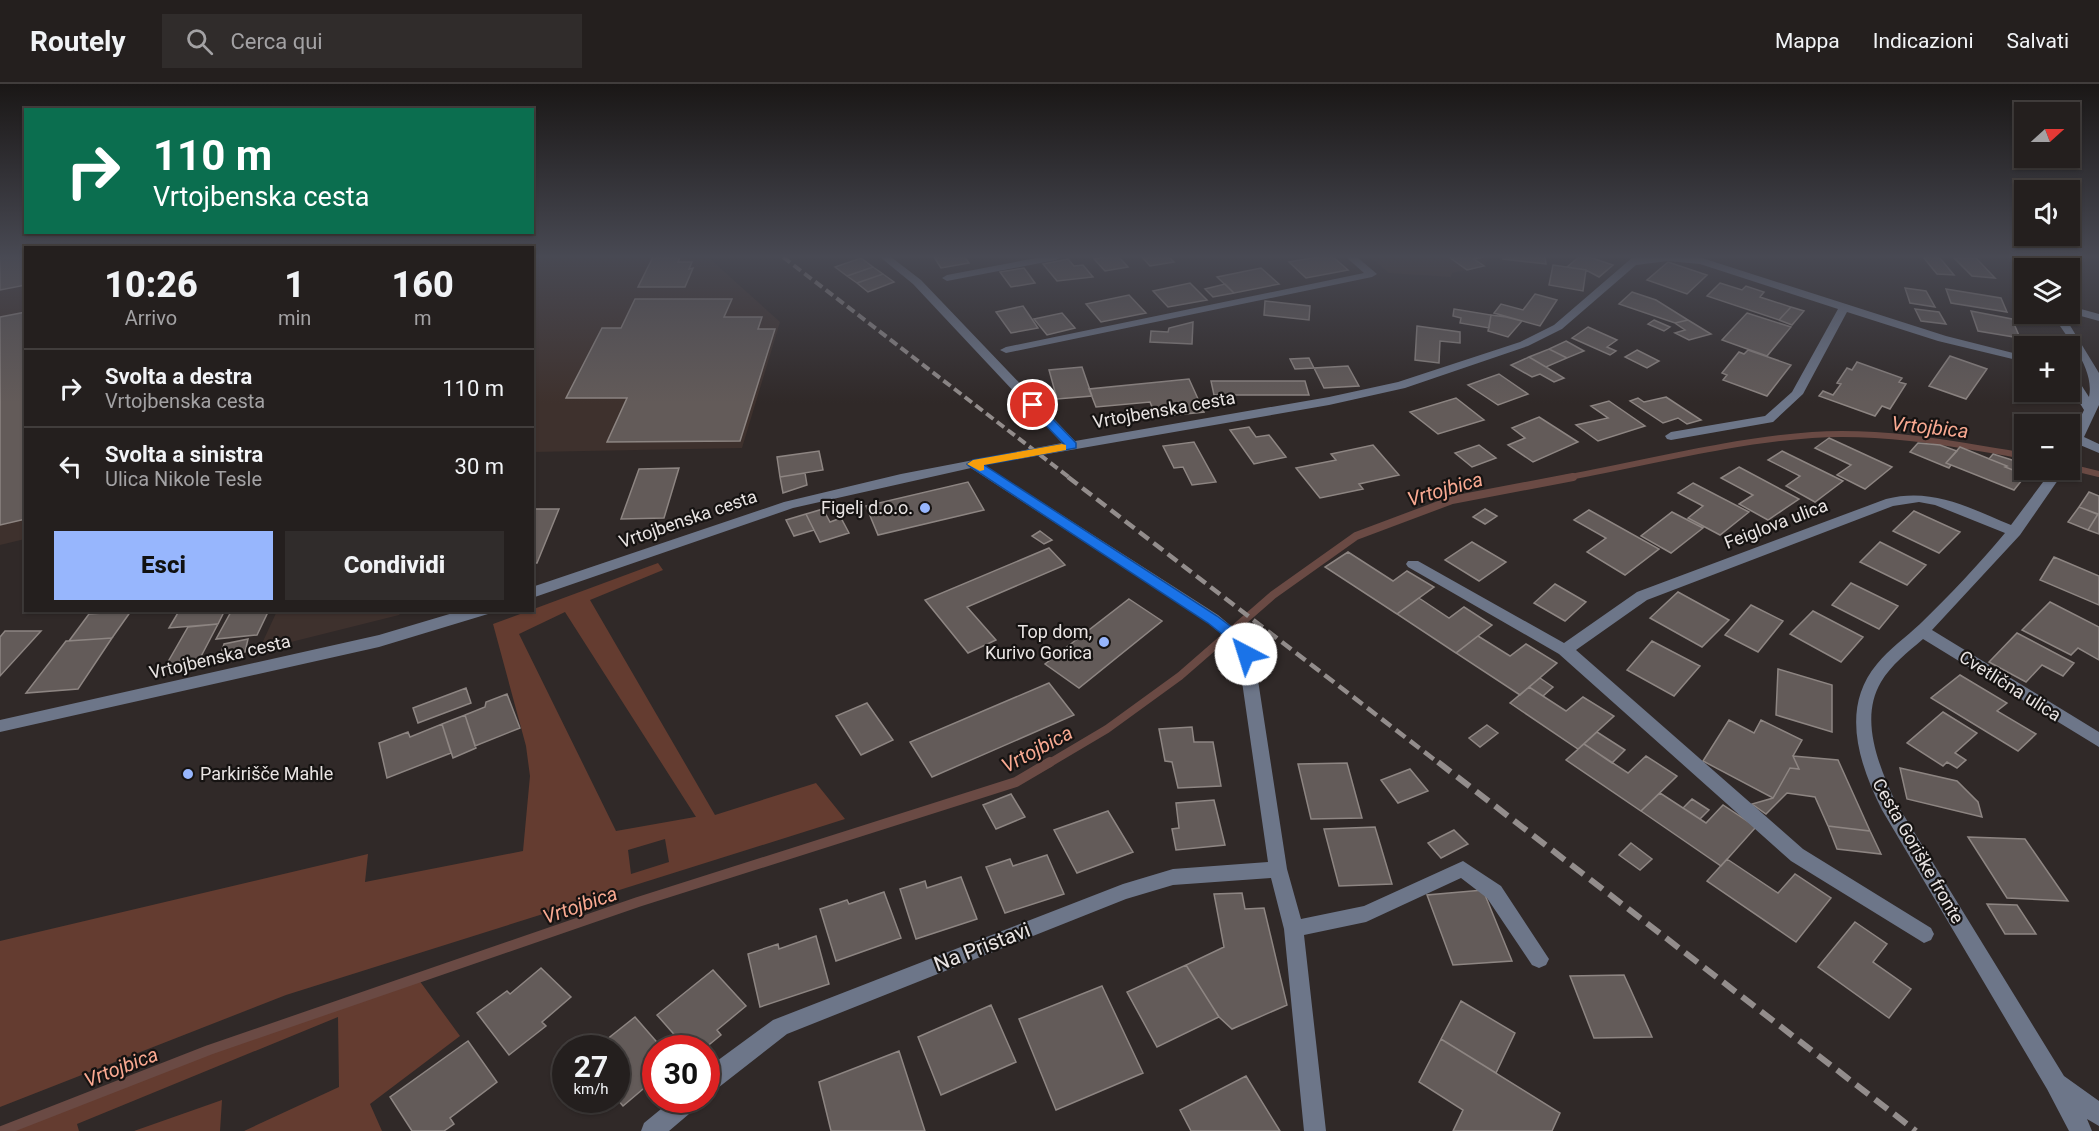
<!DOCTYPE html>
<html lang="it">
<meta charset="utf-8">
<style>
:root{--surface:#241f1e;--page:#302c2b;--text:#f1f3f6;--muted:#a3a2a4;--line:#413d3c;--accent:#97b6fd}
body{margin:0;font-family:Roboto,sans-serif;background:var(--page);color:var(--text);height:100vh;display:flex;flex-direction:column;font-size:22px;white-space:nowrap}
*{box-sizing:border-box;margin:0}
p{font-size:20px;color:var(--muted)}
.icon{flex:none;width:33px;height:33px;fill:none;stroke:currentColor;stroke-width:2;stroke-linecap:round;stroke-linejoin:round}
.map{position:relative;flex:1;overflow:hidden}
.panel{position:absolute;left:24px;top:162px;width:510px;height:366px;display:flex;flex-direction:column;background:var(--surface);border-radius:0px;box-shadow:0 2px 4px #0004,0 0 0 2px var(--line)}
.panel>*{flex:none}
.top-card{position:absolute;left:24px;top:24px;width:510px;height:126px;border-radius:0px;box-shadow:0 2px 4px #0004,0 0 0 2px var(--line);background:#0b6e4f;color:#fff;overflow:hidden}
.needle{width:39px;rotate:69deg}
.tools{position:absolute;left:2014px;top:18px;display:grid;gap:12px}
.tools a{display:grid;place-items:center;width:66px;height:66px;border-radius:0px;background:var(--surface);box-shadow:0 2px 4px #0004,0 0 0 2px var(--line);font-size:30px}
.speed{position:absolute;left:552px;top:951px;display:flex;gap:12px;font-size:30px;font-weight:700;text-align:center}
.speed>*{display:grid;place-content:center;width:78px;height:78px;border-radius:50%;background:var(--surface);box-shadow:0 2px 4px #0004,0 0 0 2px var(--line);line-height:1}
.speed small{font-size:15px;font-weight:400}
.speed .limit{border:9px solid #d22;background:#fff;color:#111}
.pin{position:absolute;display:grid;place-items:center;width:51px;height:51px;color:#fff;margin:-26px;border:3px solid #fff;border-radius:50%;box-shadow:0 2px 6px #0007}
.me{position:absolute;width:66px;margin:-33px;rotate:320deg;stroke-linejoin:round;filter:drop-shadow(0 0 4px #0008)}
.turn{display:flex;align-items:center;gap:21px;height:126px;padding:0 30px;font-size:27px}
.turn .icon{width:78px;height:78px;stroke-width:2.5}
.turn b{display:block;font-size:42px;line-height:51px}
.eta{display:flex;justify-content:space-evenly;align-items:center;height:102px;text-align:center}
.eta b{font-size:36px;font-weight:800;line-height:42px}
.primary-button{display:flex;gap:12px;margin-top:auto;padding:12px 30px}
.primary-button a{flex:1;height:69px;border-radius:0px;background:var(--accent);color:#111;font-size:24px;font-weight:800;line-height:69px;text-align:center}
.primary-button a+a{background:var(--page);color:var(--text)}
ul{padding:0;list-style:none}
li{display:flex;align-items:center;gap:18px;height:78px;padding:0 30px;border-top:2px solid var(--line)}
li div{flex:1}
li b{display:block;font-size:22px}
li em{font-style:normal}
header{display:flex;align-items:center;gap:36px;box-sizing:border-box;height:84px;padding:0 30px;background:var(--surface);border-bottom:2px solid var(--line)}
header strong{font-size:28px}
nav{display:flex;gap:33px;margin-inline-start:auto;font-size:21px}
.search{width:420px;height:54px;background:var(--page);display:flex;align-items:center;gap:15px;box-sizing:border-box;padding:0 21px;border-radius:0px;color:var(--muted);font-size:22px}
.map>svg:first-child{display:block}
</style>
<header>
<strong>Routely</strong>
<div class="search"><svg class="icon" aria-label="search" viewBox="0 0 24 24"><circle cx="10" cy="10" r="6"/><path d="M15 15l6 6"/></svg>Cerca qui</div>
<nav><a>Mappa</a><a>Indicazioni</a><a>Salvati</a></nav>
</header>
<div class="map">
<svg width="2099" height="1047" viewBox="0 0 2099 1047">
<rect width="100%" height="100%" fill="#302928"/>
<path fill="#3e312d" d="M0,173h25v282l-25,6z
M532,173h176l72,65 -38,126 -209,4z
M1370,173h119l-5,9 -32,7 -1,4 -62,-4z
M277,527v-1l125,1 -3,4 -140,35z"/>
<path fill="#643c30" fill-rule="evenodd" d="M658,479l5,7 -73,30 125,215 101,-32 29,36 -559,176 -286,112v-166l368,-87 -3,28 158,-31 7,-75 -4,-30 -33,-122zM565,528l131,205h-1l-79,14 -97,-197zM665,755l4,23 -38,12 -3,-24z
M416,892l44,60 -90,68 12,27h-138l95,-44 -1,-70 -261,107 2,7h-79l213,-85z
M222,1016l-2,31h-86z"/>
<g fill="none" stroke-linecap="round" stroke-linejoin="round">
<path stroke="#6a4a44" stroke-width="6" d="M2070,383l29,7
M1565,394c81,-15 164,-37 247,-43 71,-5 143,9 213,21"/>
<path stroke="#6a4a44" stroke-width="8" d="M1048,680l59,-35 73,-53 93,-81 83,-59 96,-36 121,-23"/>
<path stroke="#6a4a44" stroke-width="10" d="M2,1047l207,-81 429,-148 378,-120 34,-20"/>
</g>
<path fill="#635b59" stroke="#8d8582" stroke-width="1.5" d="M0,173h26v28l-26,5z
M653,173h27l-2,5h14l-3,7 4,-1 -8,19h-47z
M934,173h31l4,6 -28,5z
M1105,173h14l9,10 -23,4 -11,-12z
M1142,173h27l5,5 -24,4z
M1317,173h16l15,13 -42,8 -17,-16z
M1449,173h35l-10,2 10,7 -17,4z
M1503,173h42l1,7 -43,-5z
M1579,173h10l24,8 -14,12 -13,-7 -19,-3z
M1923,173h16l15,18 -17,-1z
M861,174l12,9 -26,9 -12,-9z
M1954,174h22l19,20 -23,-2z
M1068,175l6,7 9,-1 10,12 -36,4 -14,-17z
M1668,178l39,13 -20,19 -40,-14z
M1553,181l33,5 -3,21 -34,-6z
M873,183l10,7 -26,9 -10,-7z
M1024,184l11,15 -24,4 -11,-15z
M1261,184l18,16 -45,9 -17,-16z
M883,190l11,8 -26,10 -11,-9z
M1190,199l17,17 -39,7 -15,-16z
M1720,199l22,7 4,-4 18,6 -4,5 31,10 -12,13 -72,-24z
M1225,200l9,9 -21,4 -8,-8z
M1905,204l21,3 9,16 -25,-4z
M1946,205l55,9 6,14 -56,-9z
M1632,208l24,8 32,20 -13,3 -56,-19z
M1535,210l22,6 -17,26 -46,-13 7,-9 22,6z
M1129,211l17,18 -45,9 -15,-18z
M635,215h97l-8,18h38l-4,12h17l-35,112 -133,1 20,-44h-61l36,-70h19z
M1265,217l45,5 -1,14 -45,-5z
M1023,222l15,22 -27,5 -15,-21z
M1791,223l13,4 -12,14 -13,-5z
M1454,225l37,6 -2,13 -29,-5 1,-5 -8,-2z
M1915,225l24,3 7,12 -25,-3z
M1971,227l41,8 8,19 -42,-7z
M26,228v207l-26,6v-208z
M1062,229l13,15 -28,7 -13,-16z
M1747,229l44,14 -24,29 -45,-16z
M1491,231l15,2 16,4 -14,16 -20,-6z
M1654,236l16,7 -6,4 -16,-7z
M1688,236l23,14 -22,6 -14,-7 10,-3 -10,-7z
M1193,238l-1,22 -42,-2 1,-11 17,1 1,-4z
M1417,242l43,6v11l-20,-2 -1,22 -24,-3z
M1588,243l29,13 -10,7 9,4 -6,4 -38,-17z
M1566,257l18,10 -17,7 -18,-9z
M1549,265l18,9 -21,9 -17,-10z
M1637,266l22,11 -12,7 -22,-11z
M1748,266l43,15 -24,31 -44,-16 4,-5 -5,-2 17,-21 5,2z
M1950,272l37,13 -21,30 -37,-13z
M1529,273l17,10 18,11 -10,4 -14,-8 -8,3 -21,-12z
M1309,274l5,10 -19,1 -5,-10z
M1857,278l45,16 -3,4 7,2 -16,25 -8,-3 -7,10 -56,-20 4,-5 10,4 8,-11 -4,-1 10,-15 5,2z
M1348,282l11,20 -35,2 -10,-20z
M1082,283l10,29 -35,3 -8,-29z
M1499,290l29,20 -30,11 -30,-20z
M1189,295l15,33 -48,5 -6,-15 -54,5 -7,-18z
M1211,297h94l4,14h-95z
M1666,313l35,23 -14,4 -9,-6 -15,5 -33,-22 8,-3 6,4z
M1456,314l28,22 -46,14 -28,-22z
M1609,317l36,25 -47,15 -22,-16 32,-7 -17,-12z
M1539,333l39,25 -45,20 -25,-17 17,-7 -13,-10z
M1249,343l7,10 13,-2 17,22 -32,7 -24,-34z
M1829,354l63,29 -27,22 -28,-14 14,-10 -36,-17z
M1194,358l22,40 -24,3 -9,-18 -9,1 -11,-22z
M1918,359l22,2 17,6 -11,12 5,2 -2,3 -39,-16z
M1373,361l26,30 -40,9 4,5 -43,9 -24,-30 40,-8 -5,-6z
M1479,361l17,13 -24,9 -17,-14z
M1960,363l47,19 -2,1 21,8 -12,15 -68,-27z
M819,367l4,19 -43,7 -3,-20z
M1782,367l61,30 -28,21 -29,-16 14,-10 -32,-16z
M1993,370l32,10v6h5l-4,5 -21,-8 2,-1 -18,-7z
M1739,383l60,32 -31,21 -29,-16 14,-9 -32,-17z
M679,384l-15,50 -43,1 18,-50z
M805,389l2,12 -24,8 -3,-16z
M968,398l16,28 -106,25 -12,-29z
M1693,399l56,29 -29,23 -32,-17 15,-12 -25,-13z
M2089,408l10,4v19l-20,-8z
M2079,423l19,7 -10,16 -20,-8z
M532,425h27l-22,54h-5z
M823,425l7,13 11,-4 8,15 -29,9 -14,-28z
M1485,425l12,7 -12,8 -12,-7z
M1589,426l70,39 -34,26 -38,-23 19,-14 -32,-18z
M1914,427l46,21 -21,21 -46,-22z
M1672,428l31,16 -32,25 -30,-17z
M806,430l8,16 -20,6 -8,-16z
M2098,430l1,1v19l-11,-4z
M1040,447l12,9 -8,4 -12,-8z
M1472,458l34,20 -27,19 -34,-21z
M1880,458l46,23 -19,20 -47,-23z
M1049,464l16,17 -98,42 29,33 -28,13 -43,-53z
M1348,468l45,29 14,-10 27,16 -37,27 -72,-47z
M2054,473l45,19v29l-59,-25z
M1851,499l47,23 -19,23 -47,-24z
M1555,500l31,18 -21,19 -31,-18z
M1678,508l51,28 -27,27 -52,-29z
M1419,514l30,20 15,-11 28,18 -36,28 -59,-39z
M1129,515l33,22 -83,67 -34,-24z
M2050,518l49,25v33l-21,-12 -7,7 -49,-25z
M1751,521l32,16 -25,31 -33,-17z
M225,526l-7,14 -49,4 10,-17z
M232,526h37l-12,25 -41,4z
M131,527l-19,27 -43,3 20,-27z
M1813,527l50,26 -22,25 -51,-28z
M218,540l-21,40 -32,3 23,-40z
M5,547h36l-41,45v-39z
M2017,549l57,30 -11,13 -21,-11 -16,17 -37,-20z
M1478,552l32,20 16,-12 31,19 -37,32 -64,-42z
M112,554l-34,51 -52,4 40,-52z
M248,555l-3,13 -25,5 4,-13z
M1652,557l48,25 -26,30 -47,-26z
M1778,585l54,16v47l-56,-17z
M1960,591l47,28 -10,8 39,23 -18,17 -87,-53z
M1540,594l13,9 -10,9 -14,-9z
M1049,599l25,32 -142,62 -22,-35z
M1529,603l37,24 17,-14 31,19 -36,33 -68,-46z
M466,604l5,15 -53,20 -5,-15z
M507,610l13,34 -45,18 -10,-31 20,-8 1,-5z
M867,619l26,37 -32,15 -25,-39z
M1943,628l34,21 -22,20 11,7 -9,8 -10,-6 -4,4 -36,-23z
M465,631l11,33 -23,10 -11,-34z
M1729,636l25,13 7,-13 41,20 -9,16 6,13 -9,-1 -17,30 -70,-37z
M442,640l9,29 -64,25 -8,-35 29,-11 2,5z
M1487,641l11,8 -18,14 -11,-9z
M1192,643l2,15h19l8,44 -43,2 -6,-26 -7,-1 -6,-32z
M1597,648l28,18 -13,13 -28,-19z
M1584,660l44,29 18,-17 31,20 -36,35 -75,-51z
M1793,672l45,4 32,71 -42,-5 -13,-29 -28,-4 -21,21 -14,-10 21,-6 17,-30 9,1z
M1347,679l15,55 -51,1 -13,-55z
M1900,684l57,13 21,21 4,15 -75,-18z
M1410,685l18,22 -30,12 -17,-23z
M1660,709l46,30 17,-18 33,22 -35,39 -80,-55z
M1011,710l14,23 -29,12 -13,-24z
M1692,715l17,11 -9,9 -17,-11z
M1214,716l11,45 -49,5 -4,-21 7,-1 -3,-25z
M1108,727l25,41 -56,21 -23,-43z
M1828,742l42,5 11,23 -44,-5z
M1375,743l17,57 -53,2 -15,-57z
M1454,746l14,14 -27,14 -13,-15z
M1968,753l57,2 43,62 -61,-3z
M1631,759l21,16 -12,11 -21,-15z
M1047,771l17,39 -59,19 -19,-46 24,-8 3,7z
M1727,775l51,34 17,-19 36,24 -35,44 -89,-61z
M961,793l16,42 -61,20 -16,-50 25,-8 2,7z
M1483,806l29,71 -59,4 -26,-70z
M884,808l17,46 -65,23 -16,-52 27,-9 2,4z
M1242,809l3,16 19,-1 23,97 -55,24 -13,-12 -33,-52 38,-18 -10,-53z
M1987,820l30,1 19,29h-31z
M1855,838l32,22 -14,18 38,27 -22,29 -71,-51z
M816,852l13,48 -69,23 -12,-53 30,-10 1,5z
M1186,881l33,52 -62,30 -30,-55z
M541,884l30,29 -29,25 4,4 -37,29 -32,-42 30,-22 3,3z
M713,886l33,36 -29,24 4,5 -16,13h-19l-29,-33z
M1624,891l28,62 -58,1 -24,-62z
M1102,902l41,87 -87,37 -37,-91z
M1461,917l54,32 -19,40 -55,-34z
M991,921l25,57 -75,33 -23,-58z
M635,933l27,31h-6v30l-33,28 -6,-7 -16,13 -10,-12h25v-52h-20z
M1441,955l119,74 -8,18h-99l10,-21 -44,-28z
M468,957l29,41 -47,36 4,6 -10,7h-32l-22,-34z
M899,967l26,80h-94l-12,-49z
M1246,992l34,55h-89l-11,-21z"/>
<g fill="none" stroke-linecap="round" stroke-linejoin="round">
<path fill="#6d7689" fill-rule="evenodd" d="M880,173h11l30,23 154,161 254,-44 69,-15 122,-40 34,-17 79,-68h66l247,79 79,20v6l-87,-21 -91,-29 -44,82 -30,28 -102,18 -4,-1 -2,-3 6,-4 94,-16 27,-24 46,-83 -138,-45 -32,-3 -32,4 -74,64 -34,17 -123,42 -76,17 -345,60 234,150 24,20 12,19 33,215 14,50 63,-13 99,-45 38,25 48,73 -3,6 -7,3 -7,-3 -45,-67 -26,-20 -95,44 -62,13 22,196h-22l-20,-202 -13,-51 -98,7 -47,14 -339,135 -73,57 -8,2v-24l67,-49 350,-136 50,-15 95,-7 -30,-208 -6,-11 -24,-20 -237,-155 -178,40 -261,90v-11l252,-85 117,-28 161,-31 -149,-159z
M1041,173h20l-5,3 -109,21 -5,-3 5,-3z
M1346,173h11l20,17 -5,3 -366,76 -6,-3 6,-3 358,-74z
M2017,173h10l7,11 -9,2z
M2070,222l29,8v7l-29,-8z
M2052,230h11l36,59v32l-15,32 15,7v9l-19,-8 -5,10 -5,1v-17l14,-29 -14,-23v-9l10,5 9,14c6,-29 -22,-59 -37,-83z
M2052,386h13l-45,65 -88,95 167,102v15l-176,-108c-15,13 -32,26 -42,43 -22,37 -2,84 14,119l169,275 35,25v25l-12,-7 5,12h-23l-22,-42 -165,-279c-23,-46 -42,-102 -5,-146 12,-15 29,-27 43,-40 30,-29 58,-59 85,-91l-70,-28 -16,-3 -26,4 -246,94 -71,50 227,199 128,79 3,6 -3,6 -7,3 -133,-82 -232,-207 -151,-87 -2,-3 2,-3h10l146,82 73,-51 249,-93c47,-12 83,9 125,26z
M463,526h27l-2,4 -109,33 -379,85v-12l379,-85z
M672,1016h27l-3,8 -27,23h-28l3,-8z"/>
<path stroke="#938d8c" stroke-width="4" stroke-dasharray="9 4.5" stroke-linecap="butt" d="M783,173l287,221"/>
<path stroke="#938d8c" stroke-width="4.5" stroke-dasharray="12 6" stroke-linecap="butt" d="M1068,393l372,287"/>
<path stroke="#938d8c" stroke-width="6" stroke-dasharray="16 8" stroke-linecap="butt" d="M1438,678l478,369"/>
</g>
<linearGradient id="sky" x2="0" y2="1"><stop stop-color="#1a1716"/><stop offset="0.54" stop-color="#484953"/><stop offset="1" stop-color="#484953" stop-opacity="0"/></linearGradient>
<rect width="2099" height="319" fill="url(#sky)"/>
<path fill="#1a73e8" stroke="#114b97" stroke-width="1.5" d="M1033,318l4,1 39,40v5l-92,17 233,151 25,19 11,19 -2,3h-10l-9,-15 -24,-19 -239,-157 -2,-2 6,-4 91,-16 -35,-36v-5z"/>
<path fill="#f59e0b" d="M1062,360l4,1v5l-82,15v5l-4,1 -13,-7 6,-4z"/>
<g fill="#97b6fd" stroke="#161312" stroke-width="2">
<circle cx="925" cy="424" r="6"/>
<circle cx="1104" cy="558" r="6"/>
<circle cx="188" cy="690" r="6"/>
</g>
<g text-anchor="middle" stroke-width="4.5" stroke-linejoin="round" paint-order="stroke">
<g font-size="18" fill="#e9e4e3" stroke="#161312">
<text transform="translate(1164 326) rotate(-10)" y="6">Vrtojbenska cesta</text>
<text transform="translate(688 435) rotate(-19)" y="6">Vrtojbenska cesta</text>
<text transform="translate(1776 440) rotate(-21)" y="6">Feiglova ulica</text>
<text transform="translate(220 573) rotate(-13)" y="6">Vrtojbenska cesta</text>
<text transform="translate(2010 602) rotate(32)" y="6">Cvetlična ulica</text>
<text transform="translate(1918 767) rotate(60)" y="6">Cesta Goriške fronte</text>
</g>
<g font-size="18" fill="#e9e4e3" stroke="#161312" text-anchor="end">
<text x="913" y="430">Figelj d.o.o.</text>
<text x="1092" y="554">Top dom,<tspan x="1092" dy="21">Kurivo Gorica</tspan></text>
<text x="200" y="696" text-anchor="start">Parkirišče Mahle</text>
</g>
<g font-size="20" font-style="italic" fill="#f9a991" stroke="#161312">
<text transform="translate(1930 343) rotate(6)" y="7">Vrtojbica</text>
<text transform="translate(1445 405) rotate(-16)" y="7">Vrtojbica</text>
<text transform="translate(1037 665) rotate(-28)" y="7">Vrtojbica</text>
<text transform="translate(580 821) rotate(-19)" y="7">Vrtojbica</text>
<text transform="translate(121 983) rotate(-21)" y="7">Vrtojbica</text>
</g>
<g font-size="21" fill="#e9e4e3" stroke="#161312">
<text transform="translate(982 863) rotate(-21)" y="7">Na Pristavi</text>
</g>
</g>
</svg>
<div class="tools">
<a><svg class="needle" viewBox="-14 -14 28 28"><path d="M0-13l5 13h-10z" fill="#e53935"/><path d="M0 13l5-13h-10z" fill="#a3a2a4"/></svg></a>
<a><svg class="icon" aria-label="sound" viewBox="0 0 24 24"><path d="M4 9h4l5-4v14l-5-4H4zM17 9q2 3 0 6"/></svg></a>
<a><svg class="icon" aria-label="layers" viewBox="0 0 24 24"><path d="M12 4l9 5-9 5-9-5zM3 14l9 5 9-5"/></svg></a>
<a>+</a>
<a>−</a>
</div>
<div class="speed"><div>27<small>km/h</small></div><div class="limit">30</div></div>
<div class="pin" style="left:1033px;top:321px;background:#d93025"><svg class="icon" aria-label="arrive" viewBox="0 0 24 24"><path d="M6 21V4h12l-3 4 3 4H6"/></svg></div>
<svg class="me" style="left:1246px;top:570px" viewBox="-20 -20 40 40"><circle r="19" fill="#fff"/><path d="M0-13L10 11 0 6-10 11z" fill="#1a73e8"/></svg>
<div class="top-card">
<div class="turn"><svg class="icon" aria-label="right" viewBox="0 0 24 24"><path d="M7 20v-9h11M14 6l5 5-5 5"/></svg><div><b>110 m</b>Vrtojbenska cesta</div></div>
</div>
<section class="panel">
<div class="eta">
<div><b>10:26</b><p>Arrivo</p></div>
<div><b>1</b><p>min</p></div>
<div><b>160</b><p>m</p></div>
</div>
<ul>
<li><svg class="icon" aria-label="right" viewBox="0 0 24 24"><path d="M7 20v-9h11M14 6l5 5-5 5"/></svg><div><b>Svolta a destra</b><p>Vrtojbenska cesta</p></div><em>110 m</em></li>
<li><svg class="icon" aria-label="left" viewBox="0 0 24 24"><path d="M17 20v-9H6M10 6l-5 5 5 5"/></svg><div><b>Svolta a sinistra</b><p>Ulica Nikole Tesle</p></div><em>30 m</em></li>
</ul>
<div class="primary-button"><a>Esci</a><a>Condividi</a></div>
</section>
</div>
